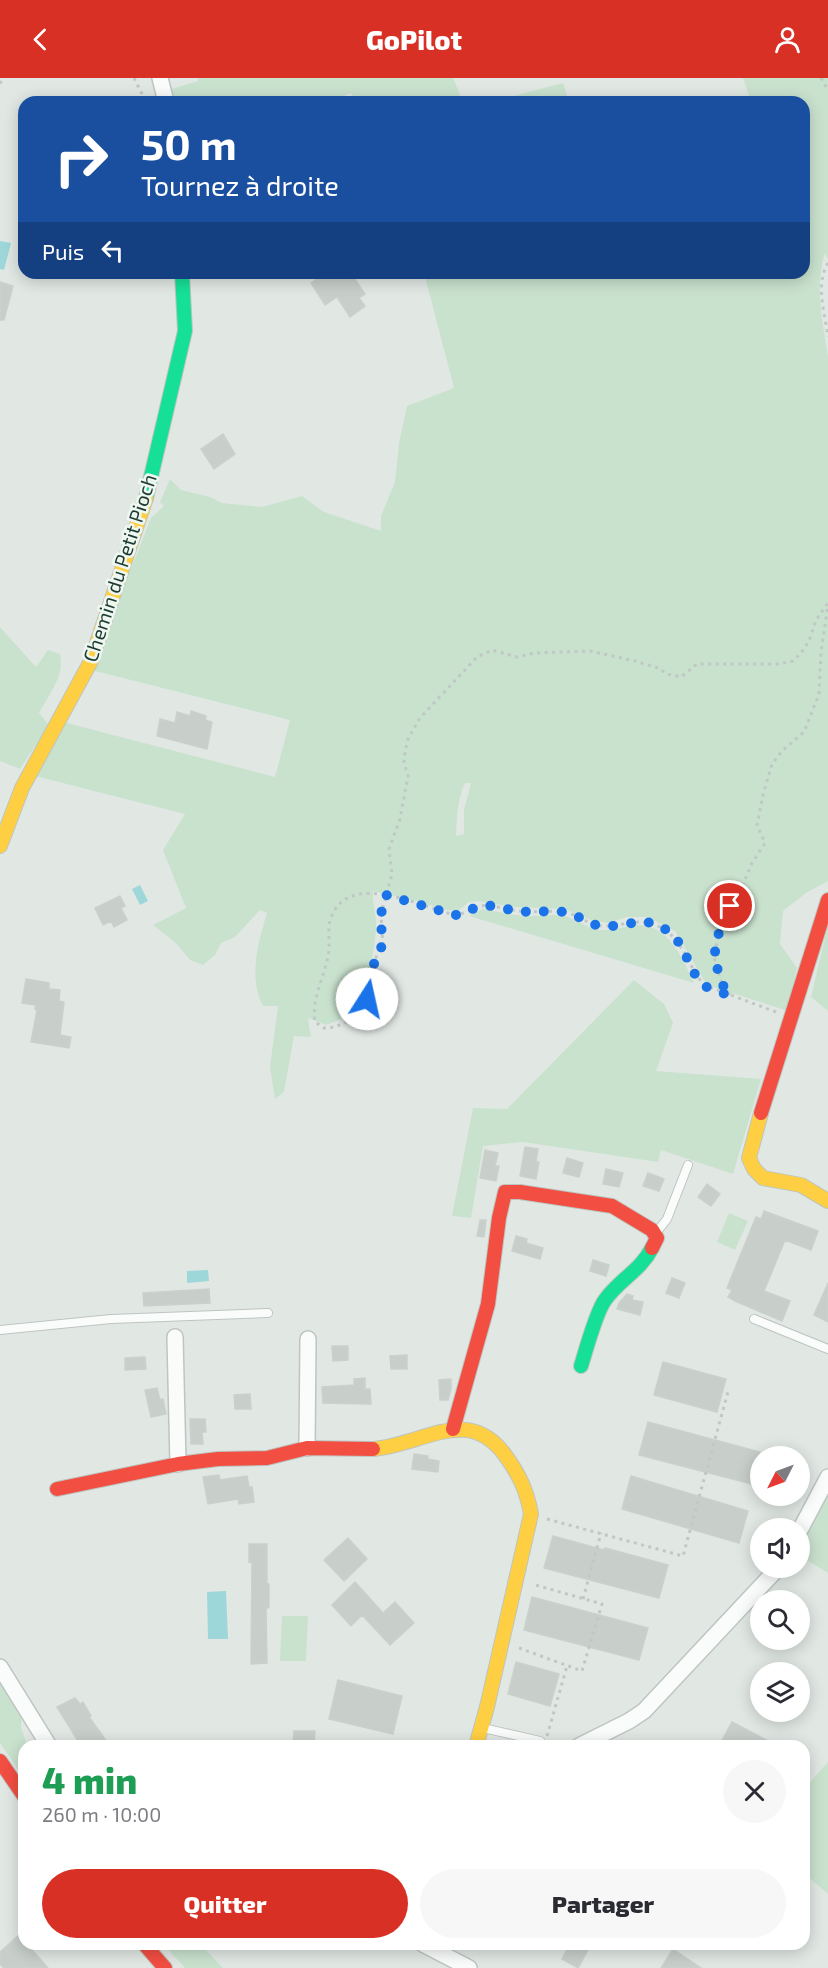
<!DOCTYPE html>
<html lang="fr">
<meta charset="utf-8">
<style>
:root{--surface:#fff;--page:#f7f7f7;--text:#2b2b33;--muted:#7c7c81;--accent:#d93025}
body{margin:0;font-family:"Exo 2",sans-serif;background:var(--page);color:var(--text);height:100vh;display:flex;flex-direction:column;font-size:22px;white-space:nowrap}
*{box-sizing:border-box;margin:0}
p{font-size:20px;color:var(--muted)}
.icon{flex:none;width:33px;height:33px;fill:none;stroke:currentColor;stroke-width:2;stroke-linecap:round;stroke-linejoin:round}
.map{position:relative;flex:1;overflow:hidden}
.drawer{position:absolute;left:18px;top:1662px;width:792px;height:210px;display:flex;flex-direction:column;background:var(--surface);border-radius:18px;box-shadow:0 3px 15px #0003}
.drawer>*{flex:none}
.guide{position:absolute;left:18px;top:18px;width:792px;height:183px;border-radius:18px;box-shadow:0 3px 15px #0003;background:#1a4fa0;color:#fff;overflow:hidden}
.needle{width:39px;rotate:228deg}
.fabs{position:absolute;left:750px;top:1368px;display:grid;gap:12px}
.fabs a{display:grid;place-items:center;width:60px;height:60px;border-radius:50%;background:var(--surface);box-shadow:0 3px 15px #0003;font-size:30px}
.pin{position:absolute;display:grid;place-items:center;width:51px;height:51px;color:#fff;margin:-26px;border:3px solid #fff;border-radius:50%;box-shadow:0 2px 6px #0007}
.me{position:absolute;width:66px;margin:-33px;rotate:10deg;stroke-linejoin:round;filter:drop-shadow(0 0 4px #0008)}
.turn{display:flex;align-items:center;gap:21px;height:126px;padding:0 24px;font-size:27px}
.turn .icon{width:78px;height:78px;stroke-width:2.5}
.turn b{display:block;font-size:42px;line-height:51px}
.then{display:flex;align-items:center;height:57px;padding:0 24px;background:#0003;gap:12px;font-size:22px}
.round{display:grid;place-items:center;flex:none;width:63px;height:63px;border-radius:32px;background:var(--page)}
.summary{display:flex;align-items:center;justify-content:space-between;height:102px;padding:0 24px}
h1{font-size:36px;font-weight:800;line-height:45px;color:#1e9e55}
.cta{display:flex;gap:12px;margin-top:auto;padding:12px 24px}
.cta a{flex:1;height:69px;border-radius:36px;background:var(--accent);color:#fff;font-size:24px;font-weight:800;line-height:69px;text-align:center}
.cta a+a{background:var(--page);color:var(--text)}
header{display:flex;justify-content:space-between;align-items:center;height:78px;padding:0 24px;background:var(--accent);color:#fff;font-size:27px;font-weight:800}
.map>svg:first-child{display:block}
</style>
<header><svg class="icon" aria-label="back" viewBox="0 0 24 24"><path d="M15 5l-7 7 7 7"/></svg>GoPilot<svg class="icon" aria-label="person" viewBox="0 0 24 24"><circle cx="12" cy="8" r="4"/><path d="M4 21q1-7 8-7t8 7"/></svg></header>
<div class="map">
<svg width="828" height="1890" viewBox="0 0 828 1890">
<rect width="100%" height="100%" fill="#e1e8e4"/>
<path fill="#c9e2ce" fill-rule="evenodd" d="M198,0h255l10,24h-106l-6,-9 -21,9h-160l-2,-12 30,-9z
M743,0h85v182l-3,-7c-11,35 -2,69 3,104v524l-22,12 -23,18 -3,33 17,24 -9,43 -72,-23 -11,-6 -30,-51 -28,-14h-20l-18,6 -16,-2 -28,-12 -53,-2 -33,-6 -10,1 -11,9 -11,-1 -31,-9 -43,-10c-1,11 3,21 3,33 1,14 -9,66 -15,78 -7,13 -22,18 -35,23l-18,-7 3,19 -17,-1 -10,56 -9,7 -5,-32 8,-61h-15c-15,-29 -5,-63 4,-93l-7,-3 -25,27 -14,6 -6,12 -12,10 -13,-5 -14,-17 -23,-18 33,-17 -23,-58 22,-36 -150,-38 28,-54 212,55 15,-57 -199,-50 60,-152 13,-12 -4,-4 10,-23 11,11 29,7 12,6 40,4 40,-11 22,16 57,19v-15l14,-34 4,-39 8,-37 47,-18 -30,-115h380v-171h-53zM465,705h6l-7,27v24l-8,2c1,-18 1,-36 9,-53z
M563,5l6,19h-78z
M0,549l36,40 12,-17 12,4c5,22 -11,40 -21,59l10,12 -29,44 -20,-8z
M483,831c16,3 33,7 50,7 11,0 20,-2 32,0 10,3 19,10 30,13 14,3 27,-2 41,-4 32,-2 47,34 58,58l-225,-67z
M828,847v86l-17,-14z
M634,902l30,24 9,19 -17,48 105,8 -28,95 -72,-24 -3,12 -135,-20 -40,4 -12,72 -19,-2 21,-108 34,1z
M729,1135l19,8 -13,29 -18,-8z
M828,1416v79l-28,-17v-9z
M282,1538h26l-2,45h-26z
M0,1596l22,40 -1,13 6,19h-3v32l-24,-35z
M828,1684v132l-24,-21v-84z
M163,1866h37l23,24h-38z"/>
<path fill="#9ed7d9" d="M0,163l11,2 -7,27 -4,-1z
M140,807l8,16 -8,4 -8,-16z
M208,1192l1,11 -22,2v-12z
M226,1513l2,48h-20l-1,-47z"/>
<path fill="#c8cfcb" stroke="#cad1cd" stroke-width="1.5" d="M311,195h40l14,21 -6,4 6,8 -15,11 -13,-20 -12,8 -14,-22 5,-3z
M0,204l13,4 -9,34h-4z
M223,356l12,20 -21,15 -13,-20z
M191,633l15,5 -1,4 7,2 -5,27 -50,-13 3,-17 15,4 2,-11 13,4z
M120,818l5,10 -4,2 6,12 -13,7 -3,-6 -8,4 -8,-17z
M26,901l23,4v6l11,1 -1,11 5,1 -4,33 11,2 -2,11 -38,-6 6,-32 -2,-1 1,-4 -14,-2z
M525,1069l13,2 -2,13h3l-3,17 -16,-3z
M485,1072l13,3 -3,13h4l-3,15 -16,-3z
M567,1080l16,5 -4,14 -16,-4z
M606,1091l17,4 -4,14 -16,-3z
M648,1095l16,6 -5,12 -16,-5z
M707,1106l13,10 -9,12 -13,-9z
M764,1133l54,20 -7,19 -26,-10 -21,51 26,10 -8,20 -47,-20 -7,-4 4,-7 -5,-2 29,-71 5,2z
M480,1142h6l-2,17 -7,-1z
M516,1158l11,3 -1,4 17,5 -3,11 -28,-8z
M593,1182l16,5 -3,11 -16,-5z
M672,1200l13,5 -6,15 -13,-5z
M828,1205v39l-14,-7z
M209,1211l1,14 -66,3 -1,-13z
M627,1216l6,2 -1,4 11,2 -3,13 -23,-6 2,-6z
M332,1268h16v14l-15,1z
M407,1277v14h-16l-1,-13z
M145,1279l1,12 -21,1v-12z
M663,1284l63,17 -9,33 -63,-17z
M365,1300v11h5l1,15 -48,-1 -1,-16 32,-2v-6z
M451,1301v10l-3,11h-8l-1,-20z
M157,1310l3,12 3,-1 3,15 -15,3 -6,-27z
M250,1316l1,15h-16l-1,-14z
M190,1341h15l1,13h-4l1,12h-12z
M648,1344l112,30v17l-4,16 -117,-30z
M414,1376l14,2v3l11,2 -1,11 -26,-3z
M219,1397l1,5 27,-4 2,11h3l2,15 -15,2 -1,-5 -30,5 -5,-27z
M631,1398l117,35 -9,32 -117,-34z
M553,1458l51,14 1,-2 63,17 -9,33 -115,-30z
M348,1460l19,21 -23,22 -20,-21z
M249,1466h18v40h2v23l-3,2 1,54 -16,1 1,-103 -3,1z
M355,1504l28,31 12,-11 19,21 -24,22 -28,-30 -11,11 -19,-21z
M532,1519l116,31 -9,32 -115,-30z
M516,1584l43,12 -9,32 -42,-12z
M338,1602l64,16 -9,38 -64,-15z
M75,1620l5,6 3,-2 8,14 -2,1 21,29h-29l-24,-39z
M732,1644l46,24h-59z
M294,1653h21l-1,15h-21z
M19,1857l5,6v3h3l21,24h-44l-4,-4v-12z
M570,1866h11l8,4 -11,20 -16,-9z
M673,1871l28,19h-40z"/>
<g fill="none" stroke-linecap="round" stroke-linejoin="round">
<g stroke="#bec5c1" stroke-width="10">
<path id="lane" d="M656,1155l11,-14 21,-54
M754,1241l74,30
M0,1252l111,-11 157,-6
M483,1650l57,13"/>
</g>
<g stroke="#bec5c1" stroke-width="18">
<path id="street" d="M160,0l6,24
M175,1259l3,127
M307,1370l1,-109
M800,1452l28,-53
M0,1589l49,79
M579,1668l50,-25 15,-10 134,-143
M423,1866l46,24"/>
</g>
<g stroke="#bdc5c1" stroke-width="16">
<path id="fast" d="M146,420l39,-167 -3,-58
M581,1288c5,-16 15,-54 24,-66 14,-20 36,-30 47,-52"/>
</g>
<g stroke="#bdc5c1" stroke-width="16">
<path id="slow" d="M0,768l22,-58 69,-127 55,-163
M761,1035l-12,45 5,11 9,9 38,7 27,16
M373,1371c50,-4 95,-45 132,6 14,19 22,36 26,59l-44,193 -11,39"/>
</g>
<g stroke="#bdc5c1" stroke-width="16">
<path id="jam" d="M761,1035l67,-213
M453,1351l35,-125 11,-86 6,-26h15l92,14 40,24 5,8 -5,10
M57,1411l121,-25 40,-5 49,-1 40,-10 66,1
M0,1683l24,35
M144,1866l21,24"/>
</g>
<path stroke="#bfc8c4" stroke-width="3" stroke-dasharray="3 4.5" stroke-linecap="butt" d="M134,0l12,24
M821,0l7,12
M0,3l2,4
M828,185c-13,21 -3,51 0,74
M730,917l-8,-11 -8,-27 8,-40 17,-23 13,-31 13,-20 -8,-18 6,-30 9,-31 11,-14 21,-18 15,-38 2,-42 7,-47
M776,934l-72,-27c-15,-17 -20,-42 -39,-55 -24,-16 -39,-3 -63,-4 -14,-1 -24,-12 -38,-14 -16,-2 -31,1 -46,-1 -12,-1 -26,-7 -37,-5 -9,2 -16,8 -26,9 -33,-8 -107,-46 -124,3 -4,10 -1,22 -2,32 -3,25 -18,47 -14,72l9,6 11,-1 11,-5 14,-12 7,-11 8,-40 8,-13 -2,-32 11,-40 -3,-25 11,-30 8,-43 -4,-14 1,-10 3,-13 12,-21 57,-61 15,-7 25,7 17,-4 56,-2 45,10 23,7 9,6 14,3 16,-13h82l14,-3 8,-8 8,-12 7,-21 12,-17
M547,1441l136,37 46,-168
M583,1521l18,-66
M519,1570l63,23 20,-67 -70,-20
M547,1658l20,-70"/>
<use href="#lane" stroke="#fafcfb" stroke-width="8"/>
<use href="#street" stroke="#fafcfb" stroke-width="15"/>
<use href="#fast" stroke="#16e098" stroke-width="14"/>
<use href="#slow" stroke="#ffcf43" stroke-width="14"/>
<use href="#jam" stroke="#f24e42" stroke-width="14"/>
</g>
<g fill="none" stroke-linecap="round" stroke-linejoin="round">
<path stroke="#1a73e8" stroke-width="10" stroke-dasharray="0 18" d="M367,921l8,-40 7,-13 -1,-32 5,-19 69,20c10,-1 17,-7 26,-9 11,-2 25,4 37,5 15,2 30,-1 46,1 14,2 24,13 38,14 28,2 45,-15 70,9 15,13 17,38 32,50 7,6 18,8 26,10l-8,-11 -8,-27 8,-40 8,-11"/>
</g>
<g text-anchor="middle" stroke-width="5" stroke-linejoin="round" paint-order="stroke">
<g font-size="20" fill="#1e3b30" stroke="#eef7f2">
<text transform="translate(120 490) rotate(-72)" y="7">Chemin du Petit Pioch</text>
</g>
</g>
</svg>
<div class="fabs">
<a><svg class="needle" viewBox="-14 -14 28 28"><path d="M0-13l5 13h-10z" fill="#e53935"/><path d="M0 13l5-13h-10z" fill="#7c7c81"/></svg></a>
<a><svg class="icon" aria-label="sound" viewBox="0 0 24 24"><path d="M4 9h4l5-4v14l-5-4H4zM17 9q2 3 0 6"/></svg></a>
<a><svg class="icon" aria-label="search" viewBox="0 0 24 24"><circle cx="10" cy="10" r="6"/><path d="M15 15l6 6"/></svg></a>
<a><svg class="icon" aria-label="layers" viewBox="0 0 24 24"><path d="M12 4l9 5-9 5-9-5zM3 14l9 5 9-5"/></svg></a>
</div>
<div class="pin" style="left:730px;top:828px;background:#d93025"><svg class="icon" aria-label="arrive" viewBox="0 0 24 24"><path d="M6 21V4h12l-3 4 3 4H6"/></svg></div>
<svg class="me" style="left:367px;top:921px" viewBox="-20 -20 40 40"><circle r="19" fill="#fff"/><path d="M0-13L10 11 0 6-10 11z" fill="#1a73e8"/></svg>
<div class="guide">
<div class="turn"><svg class="icon" aria-label="right" viewBox="0 0 24 24"><path d="M7 20v-9h11M14 6l5 5-5 5"/></svg><div><b>50 m</b>Tournez à droite</div></div>
<div class="then">Puis<svg class="icon" aria-label="left" viewBox="0 0 24 24"><path d="M17 20v-9H6M10 6l-5 5 5 5"/></svg></div>
</div>
<section class="drawer">
<div class="summary"><div><h1>4 min</h1><p>260 m · 10:00</p></div><a class="round"><svg class="icon" aria-label="close" viewBox="0 0 24 24"><path d="M6 6l12 12M18 6L6 18"/></svg></a></div>
<div class="cta"><a>Quitter</a><a>Partager</a></div>
</section>
</div>
